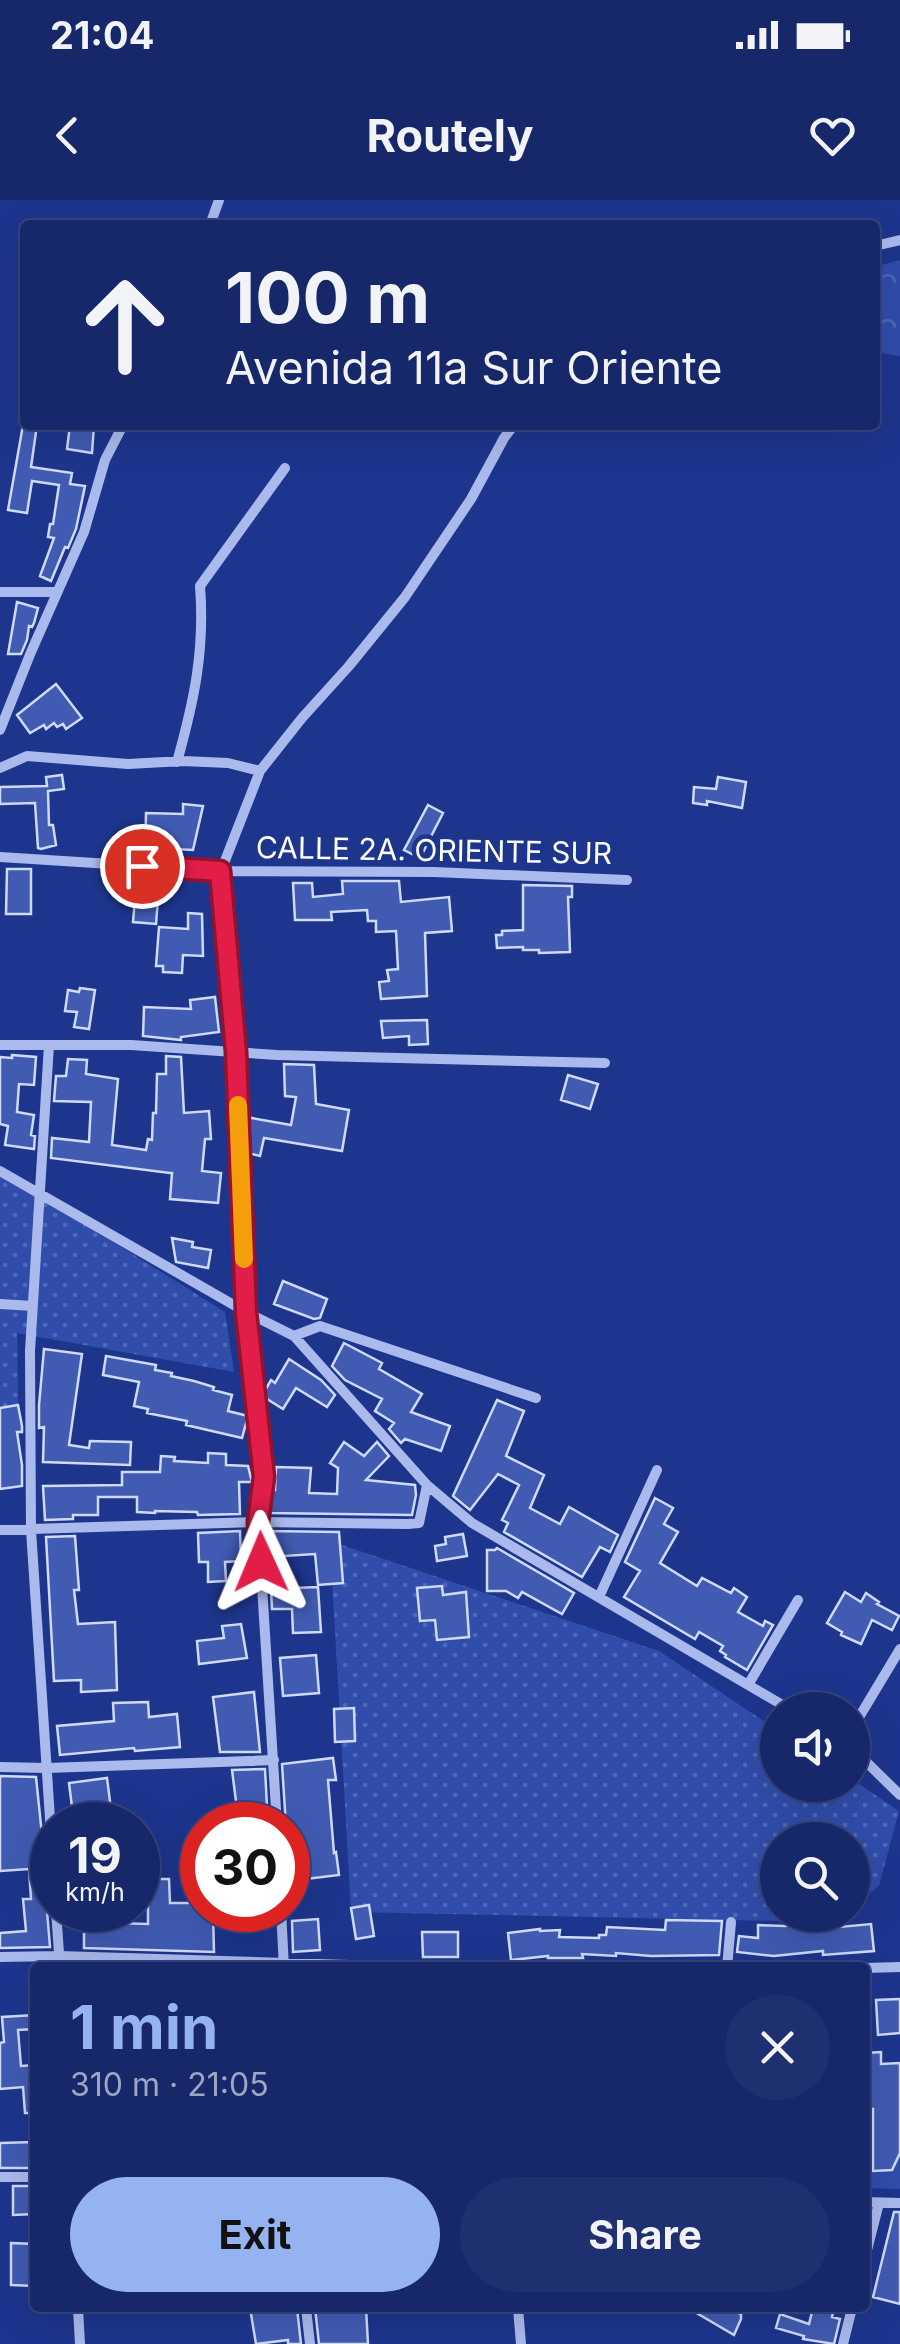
<!DOCTYPE html>
<meta charset="utf-8">
<style>
:root{--surface:#16286a;--page:#1f3070;--text:#f1f3f6;--muted:#9ea6c1;--line:#35447e;--accent:#95b2f1}
body{margin:0;font-family:Inter,sans-serif;background:var(--page);color:var(--text);height:100vh;display:flex;flex-direction:column;font-size:38px;white-space:nowrap}
*{box-sizing:border-box;margin:0}
p{font-size:32px;color:var(--muted)}
.icon{flex:none;width:55px;height:55px;fill:none;stroke:currentColor;stroke-width:2;stroke-linecap:round;stroke-linejoin:round}
.map{position:relative;flex:1;overflow:hidden}
.side{position:absolute;left:30px;top:1762px;width:840px;height:350px;display:flex;flex-direction:column;background:var(--surface);border-radius:10px;box-shadow:0 10px 40px #0002,0 0 0 2px var(--line)}
.side>*{flex:none}
.hud{position:absolute;left:20px;top:20px;width:860px;height:210px;border-radius:10px;box-shadow:0 10px 40px #0002,0 0 0 2px var(--line);background:#16286a;color:var(--text);overflow:hidden}
.buttons{position:absolute;left:760px;top:1492px;display:grid;gap:20px}
.buttons a{display:grid;place-items:center;width:110px;height:110px;border-radius:50%;background:var(--surface);box-shadow:0 10px 40px #0002,0 0 0 2px var(--line);font-size:50px}
.speed{position:absolute;left:30px;top:1602px;display:flex;gap:20px;font-size:50px;font-weight:700;text-align:center}
.speed>*{display:grid;place-content:center;width:130px;height:130px;border-radius:50%;background:var(--surface);box-shadow:0 10px 40px #0002,0 0 0 2px var(--line);line-height:1}
.speed small{font-size:25px;font-weight:400}
.speed .limit{border:15px solid #d22;background:#fff;color:#111}
.pin{position:absolute;display:grid;place-items:center;width:85px;height:85px;color:#fff;margin:-42px;border:5px solid #fff;border-radius:50%;box-shadow:0 2px 10px #0007}
.me{position:absolute;width:110px;margin:-55px;rotate:359deg;stroke-linejoin:round;filter:drop-shadow(0 0 8px #0008)}
.turn{display:flex;align-items:center;gap:35px;height:210px;padding:0 40px;font-size:45px}
.turn .icon{width:130px;height:130px;stroke-width:2.5}
.turn b{display:block;font-size:70px;line-height:85px}
.round{display:grid;place-items:center;flex:none;width:105px;height:105px;border-radius:52px;background:var(--page)}
.headline{display:flex;align-items:center;justify-content:space-between;height:170px;padding:0 40px}
h1{font-size:60px;font-weight:700;line-height:75px;color:var(--accent)}
.cta{display:flex;gap:20px;margin-top:auto;padding:20px 40px}
.cta a{flex:1;height:115px;border-radius:60px;background:var(--accent);color:#111;font-size:40px;font-weight:700;line-height:115px;text-align:center}
.cta a+a{background:var(--page);color:var(--text)}
.status{display:flex;justify-content:space-between;align-items:center;height:70px;padding:0 50px;background:var(--surface);direction:ltr}
.status svg{height:28px;fill:currentColor}
header{display:flex;justify-content:space-between;align-items:center;height:130px;padding:0 40px;background:var(--surface);font-size:45px;font-weight:700}
.map>svg:first-child{display:block}
</style>
<div class="status"><b>21:04</b><svg viewBox="0 0 49 12"><path d="M0 12V9h3v3zM5 12V6h3v6zM10 12V3h3v9zM15 12V0h3v12zM26 1h20v11H26zM47 4h2v5h-2z"/></svg></div>
<header><svg class="icon" aria-label="back" viewBox="0 0 24 24"><path d="M15 5l-7 7 7 7"/></svg>Routely<svg class="icon" aria-label="heart" viewBox="0 0 24 24"><path d="M12 20l-8-8c-3-5 5-10 8-4 3-6 11-1 8 4z"/></svg></header>
<div class="map">
<svg width="900" height="2144" viewBox="0 0 900 2144">
<defs>
<pattern id="grass-dots" width="8" height="8" patternUnits="userSpaceOnUse" patternTransform="scale(2.5)"><rect width="8" height="8" fill="#304dab"/><path d="M2 2h.1M6 6h.1" fill="none" stroke="#4f68b8" stroke-width="1.8" stroke-linecap="round"/></pattern>
<pattern id="forest-crowns" width="20" height="18" patternUnits="userSpaceOnUse" patternTransform="scale(2.5)"><rect width="20" height="18" fill="#304dab"/><path d="M2 6a3 3 0 1 1 6 0M12 15a3 3 0 1 1 6 0" fill="none" stroke="#4f68b8"/></pattern>
</defs>
<rect width="100%" height="100%" fill="#1d358d"/>
<path fill="url(#grass-dots)" d="M0,971l225,141 9,60 -217,-39 2,112 -19,9z
M330,1341l329,110 118,79 1,55h74l1,-5 46,31 -20,75 -26,19 -1,-65h-74v75h60l-9,7 -478,-10z"/>
<path fill="url(#forest-crowns)" d="M900,60v96l-25,-4v-85z"/>
<path fill="#304dab" d="M865,1919l35,1v69l-35,-1z"/>
<path fill="#415bb3" stroke="#cfd9f9" stroke-width="2.5" d="M23,225h14l-6,42 41,6 -2,11 15,2 -9,43 -8,19 -3,-1 -14,34 -11,-5 14,-38 -6,-1 2,-13h3l6,-39 -27,-4 -5,32 -19,-3z
M70,225h24l-2,28 -25,-4z
M17,402l21,6 -4,15 -2,4 -3,-1 -2,14 -6,14h-13z
M56,484l26,34 -16,11 -3,-5 -6,3 -3,-4 -8,6 -2,-4 -14,8 -13,-18z
M62,575l2,14 -16,2 1,34h4l3,20 -15,4 -3,-1 -3,-45 -35,1v-17l47,-1 -1,-9z
M718,577l28,5 -4,26 -35,-7v4l-14,-2 1,-16 22,2z
M183,604l20,2 -10,44 -19,-1v2h-12v7l-17,-1 1,-44 37,1z
M428,605l15,8 -23,45 -16,-8z
M7,669h24v45h-25z
M137,674l23,2 -4,48 -23,-2z
M342,681h57l2,21 48,-5 3,34 -27,2 2,63 -46,3 -2,-17 10,-1 -2,-11 11,-1 -2,-38 -20,1v-11h-8l-1,-11 -36,2 1,8h-37l-2,-37h19l1,14 30,-3z
M523,685l49,1v11h-4l2,55 -31,1v-3h-16v-3l-26,1 -1,-13h6v-4l21,-1z
M188,713l14,1 1,42 -20,-1 -1,18 -19,-1v-6h-7l3,-39 29,2z
M80,788l15,2 -6,39 -15,-2 3,-15 -12,-1 3,-21 11,2z
M215,797l4,35 -38,5v3l-38,-4 1,-29 47,2 -1,-9z
M427,820l1,24 -19,1v-9l-26,2 -2,-17z
M12,855l24,2 -2,28 -15,-1 -2,28 17,3 -3,20 4,1 -1,13 -29,-4 3,-19 -8,-2v-67l12,1z
M166,856l15,1 3,56 25,-2 2,28h-6l-3,32 19,2 -3,30 -48,-4 2,-26h-2l-119,-15 1,-20 37,4 2,-40 -37,-1 2,-25h10l2,-17 19,1 -1,14 32,5 -6,66 34,5 2,-11 4,1 1,-27h3l1,-39h9z
M284,864l30,1 2,39 33,6 -7,41 -78,-13 -4,18 -12,-3 -2,-36 45,8 5,-28 -11,-1z
M568,875l30,9 -8,25 -29,-9z
M172,1038l21,4 -1,5 19,3 -3,18 -32,-6z
M283,1081l44,18 -7,19 -6,1 -40,-15z
M344,1143l38,20 -3,6 43,25 -11,18 39,14 -9,25 -36,-12 -4,4 -12,-14 5,-6 -19,-12 7,-12 -37,-19 -13,-14z
M44,1149l38,5 -13,91 20,3 1,-7 41,1 -1,23 -87,-3 1,-35 -5,1v-23z
M106,1156l50,9 -1,5 17,3 -1,3 23,5 20,6 -1,3 19,5 -4,16 20,5 -6,22 -56,-13 1,-4 -40,-8 1,-4 -14,-3 5,-24 -36,-7z
M289,1159l32,21 14,15 -8,12 -31,-19 -13,21 -19,-12v-5l7,-12 4,3z
M497,1200l27,11 -18,45 38,19 -14,33 30,16 9,-17 49,28 -8,17 -10,-5 -18,30 -78,-45 4,-9 -6,-3 17,-35 -21,-11 -28,36 -17,-14z
M18,1205l4,21v6h-5l5,33v21l-22,3v-81z
M344,1242l20,14 13,-14 12,14 -23,24 49,5 1,10 -4,20 -144,-2 3,-23h4l1,-23 35,1 -2,25 28,1 1,-26 -8,-5z
M208,1253l18,1v11l22,1 4,16h-13l1,32 -42,1 -1,-3 -42,-1v2l-18,-1v-15h-39v18h-25v4l-28,1 -2,-34 79,-1v-13h38l1,-16 14,1 -1,4 34,2z
M655,1298l18,10 -9,16 14,8 -18,31 37,23 5,-8 29,15 3,-5 13,9 -9,15 25,14 2,-5 8,4 -26,45 -22,-13 1,-2 -6,-4 3,-5 -24,-14 -4,7 -71,-42 16,-26 -15,-9z
M240,1331l1,30 -16,1 1,19 -18,1v-20h-9l-1,-29z
M267,1331l72,1 4,51 -25,2 -3,-31 -46,3z
M463,1334l4,22 -30,5 -2,-15 11,-2 -1,-7z
M75,1336l4,54h-5l4,34 37,-2 2,68 -36,2v-12l-27,1 -8,-144z
M497,1348l77,45 -12,21 -40,-22 -4,6 -12,-7h-19v-41h8z
M442,1386l1,9 23,-3 3,45 -32,3 -2,-20 -15,1 -3,-33z
M318,1387l3,45 -28,1 -1,-24h-20l-1,-20z
M845,1392l16,10 5,-9 13,9 -2,2 22,12 -7,14 -20,-10 -11,24 -20,-9 1,-3 -15,-9z
M241,1424l6,34 -48,6 -2,-23 27,-3 -2,-12z
M316,1455l3,38 -36,3 -3,-38z
M254,1492l6,60h-40l-7,-55z
M148,1502l1,15 28,-3 3,33 -45,4 -1,-3 -74,7 -3,-29 57,-5 -1,-18z
M354,1508l1,33 -20,1 -1,-33z
M333,1558l3,22h-8l6,73 2,-1 3,23 -42,5 -3,-23h-6l-6,-93z
M265,1569l3,56h-29l-7,-55z
M0,1576l36,1 6,58 4,20 5,48 -4,8 3,36 -50,1v-15l26,-2 -3,-32h8l-2,-30 -29,2z
M107,1578l4,31 -38,6 -4,-32z
M148,1679h21l1,24h32v7h4v3h7l1,39 -130,-4v-38h31v13l33,1z
M369,1705l5,31 -18,3 -5,-31z
M839,1715l1,12 31,-3 3,27 -51,4v-4l-49,5 -37,-4 2,-16 19,2v-13l27,1 31,-4v-5z
M318,1719l2,31 -27,2 -1,-31z
M666,1720l56,1 -3,34 -68,1 -35,-3v3l-34,-2 1,4h-35v-2l-37,4 -3,-27 32,-4v2l20,-1 -1,7 40,1v-3h7l1,-8 58,3z
M422,1732h36v25h-35z
M900,1799v34l-22,2 -2,-35z
M35,1815v14l-17,1 3,36 14,-1v48h-10l-2,-26 -23,2v-46l4,-1 -2,-25z
M881,1852v12l19,-1v90l-8,17 -19,1v-62h-8l1,-56z
M35,1942v26h-35v-25z
M13,1986h22v28l-22,1z
M894,2012h6v92l-27,-7z
M11,2043l24,1v42l-24,-1z
M250,2108h47l4,36h-13v-4l-32,4z
M315,2108h51l2,36h-49z
M688,2108h40l13,6v5l-7,16z
M813,2108h21l-2,9 8,2 -6,25 -31,-5 1,-3 -28,-8 4,-14 29,10z"/>
<g fill="none" stroke-linecap="round" stroke-linejoin="round">
<path stroke="#aabaed" stroke-width="10" d="M210,25l9,-25
M875,46l25,-6
M0,392h57
M0,530l31,-78 53,-120 21,-72 18,-35
M177,562c17,-61 28,-111 23,-176l85,-118
M0,568l27,-12 101,8 55,-3 45,2 32,8
M0,657l221,14 213,1 193,8
M0,845h131l146,10 328,8
M49,845l-19,306 1,179 21,319
M0,971l246,141 48,24 133,149 45,38 319,187
M0,1104l33,2
M294,1136l26,-10 216,72
M0,1330l258,-8 150,2 11,-1 8,-38
M599,1397l58,-127
M748,1485l50,-85
M852,1529l48,-80
M852,1548l48,47
M0,1567l47,1 227,-8
M277,1625l-19,-303 6,-45 -18,-165 -11,-260 -14,-181 39,-100 42,-53 47,-52 56,-69 66,-98 33,-61 10,-13
M56,1710l4,58
M281,1710l3,58
M0,1757l59,-1 386,12
M727,1768l4,-46
M865,1768l35,-1
M0,1977h35
M865,2002l35,1
M865,2058l14,-55
M78,2108l2,36
M306,2108l4,36
M518,2108l3,36
M843,2144l9,-36"/>
</g>
<g fill="none" stroke-linecap="round" stroke-linejoin="round">
<g stroke="#92132f" stroke-width="25">
<path id="route" d="M142,666l78,5 16,181 10,260 18,165 -6,45 3,40"/>
</g>
<use href="#route" stroke="#e11d48" stroke-width="18"/>
<path stroke="#f59e0b" stroke-width="18" d="M238,905l6,154"/>
</g>
<g text-anchor="middle" stroke-width="9" stroke-linejoin="round" paint-order="stroke">
<g font-size="30" fill="#fff" stroke="#1d358d">
<text transform="translate(434 651) rotate(1)" y="10">CALLE 2A. ORIENTE SUR</text>
</g>
</g>
</svg>
<div class="buttons">
<a><svg class="icon" aria-label="sound" viewBox="0 0 24 24"><path d="M4 9h4l5-4v14l-5-4H4zM17 9q2 3 0 6"/></svg></a>
<a><svg class="icon" aria-label="search" viewBox="0 0 24 24"><circle cx="10" cy="10" r="6"/><path d="M15 15l6 6"/></svg></a>
</div>
<div class="speed"><div>19<small>km/h</small></div><div class="limit">30</div></div>
<div class="pin" style="left:142px;top:666px;background:#d93025"><svg class="icon" aria-label="arrive" viewBox="0 0 24 24"><path d="M6 21V4h12l-3 4 3 4H6"/></svg></div>
<svg class="me" style="left:261px;top:1362px" viewBox="-20 -20 40 40"><path d="M0-17L14 15 0 8-14 15z" fill="#e11d48" stroke="#fff" stroke-width="4"/></svg>
<div class="hud">
<div class="turn"><svg class="icon" aria-label="ahead" viewBox="0 0 24 24"><path d="M12 20V5M6 11l6-6 6 6"/></svg><div><b>100 m</b>Avenida 11a Sur Oriente</div></div>
</div>
<section class="side">
<div class="headline"><div><h1>1 min</h1><p>310 m · 21:05</p></div><a class="round"><svg class="icon" aria-label="close" viewBox="0 0 24 24"><path d="M6 6l12 12M18 6L6 18"/></svg></a></div>
<div class="cta"><a>Exit</a><a>Share</a></div>
</section>
</div>
